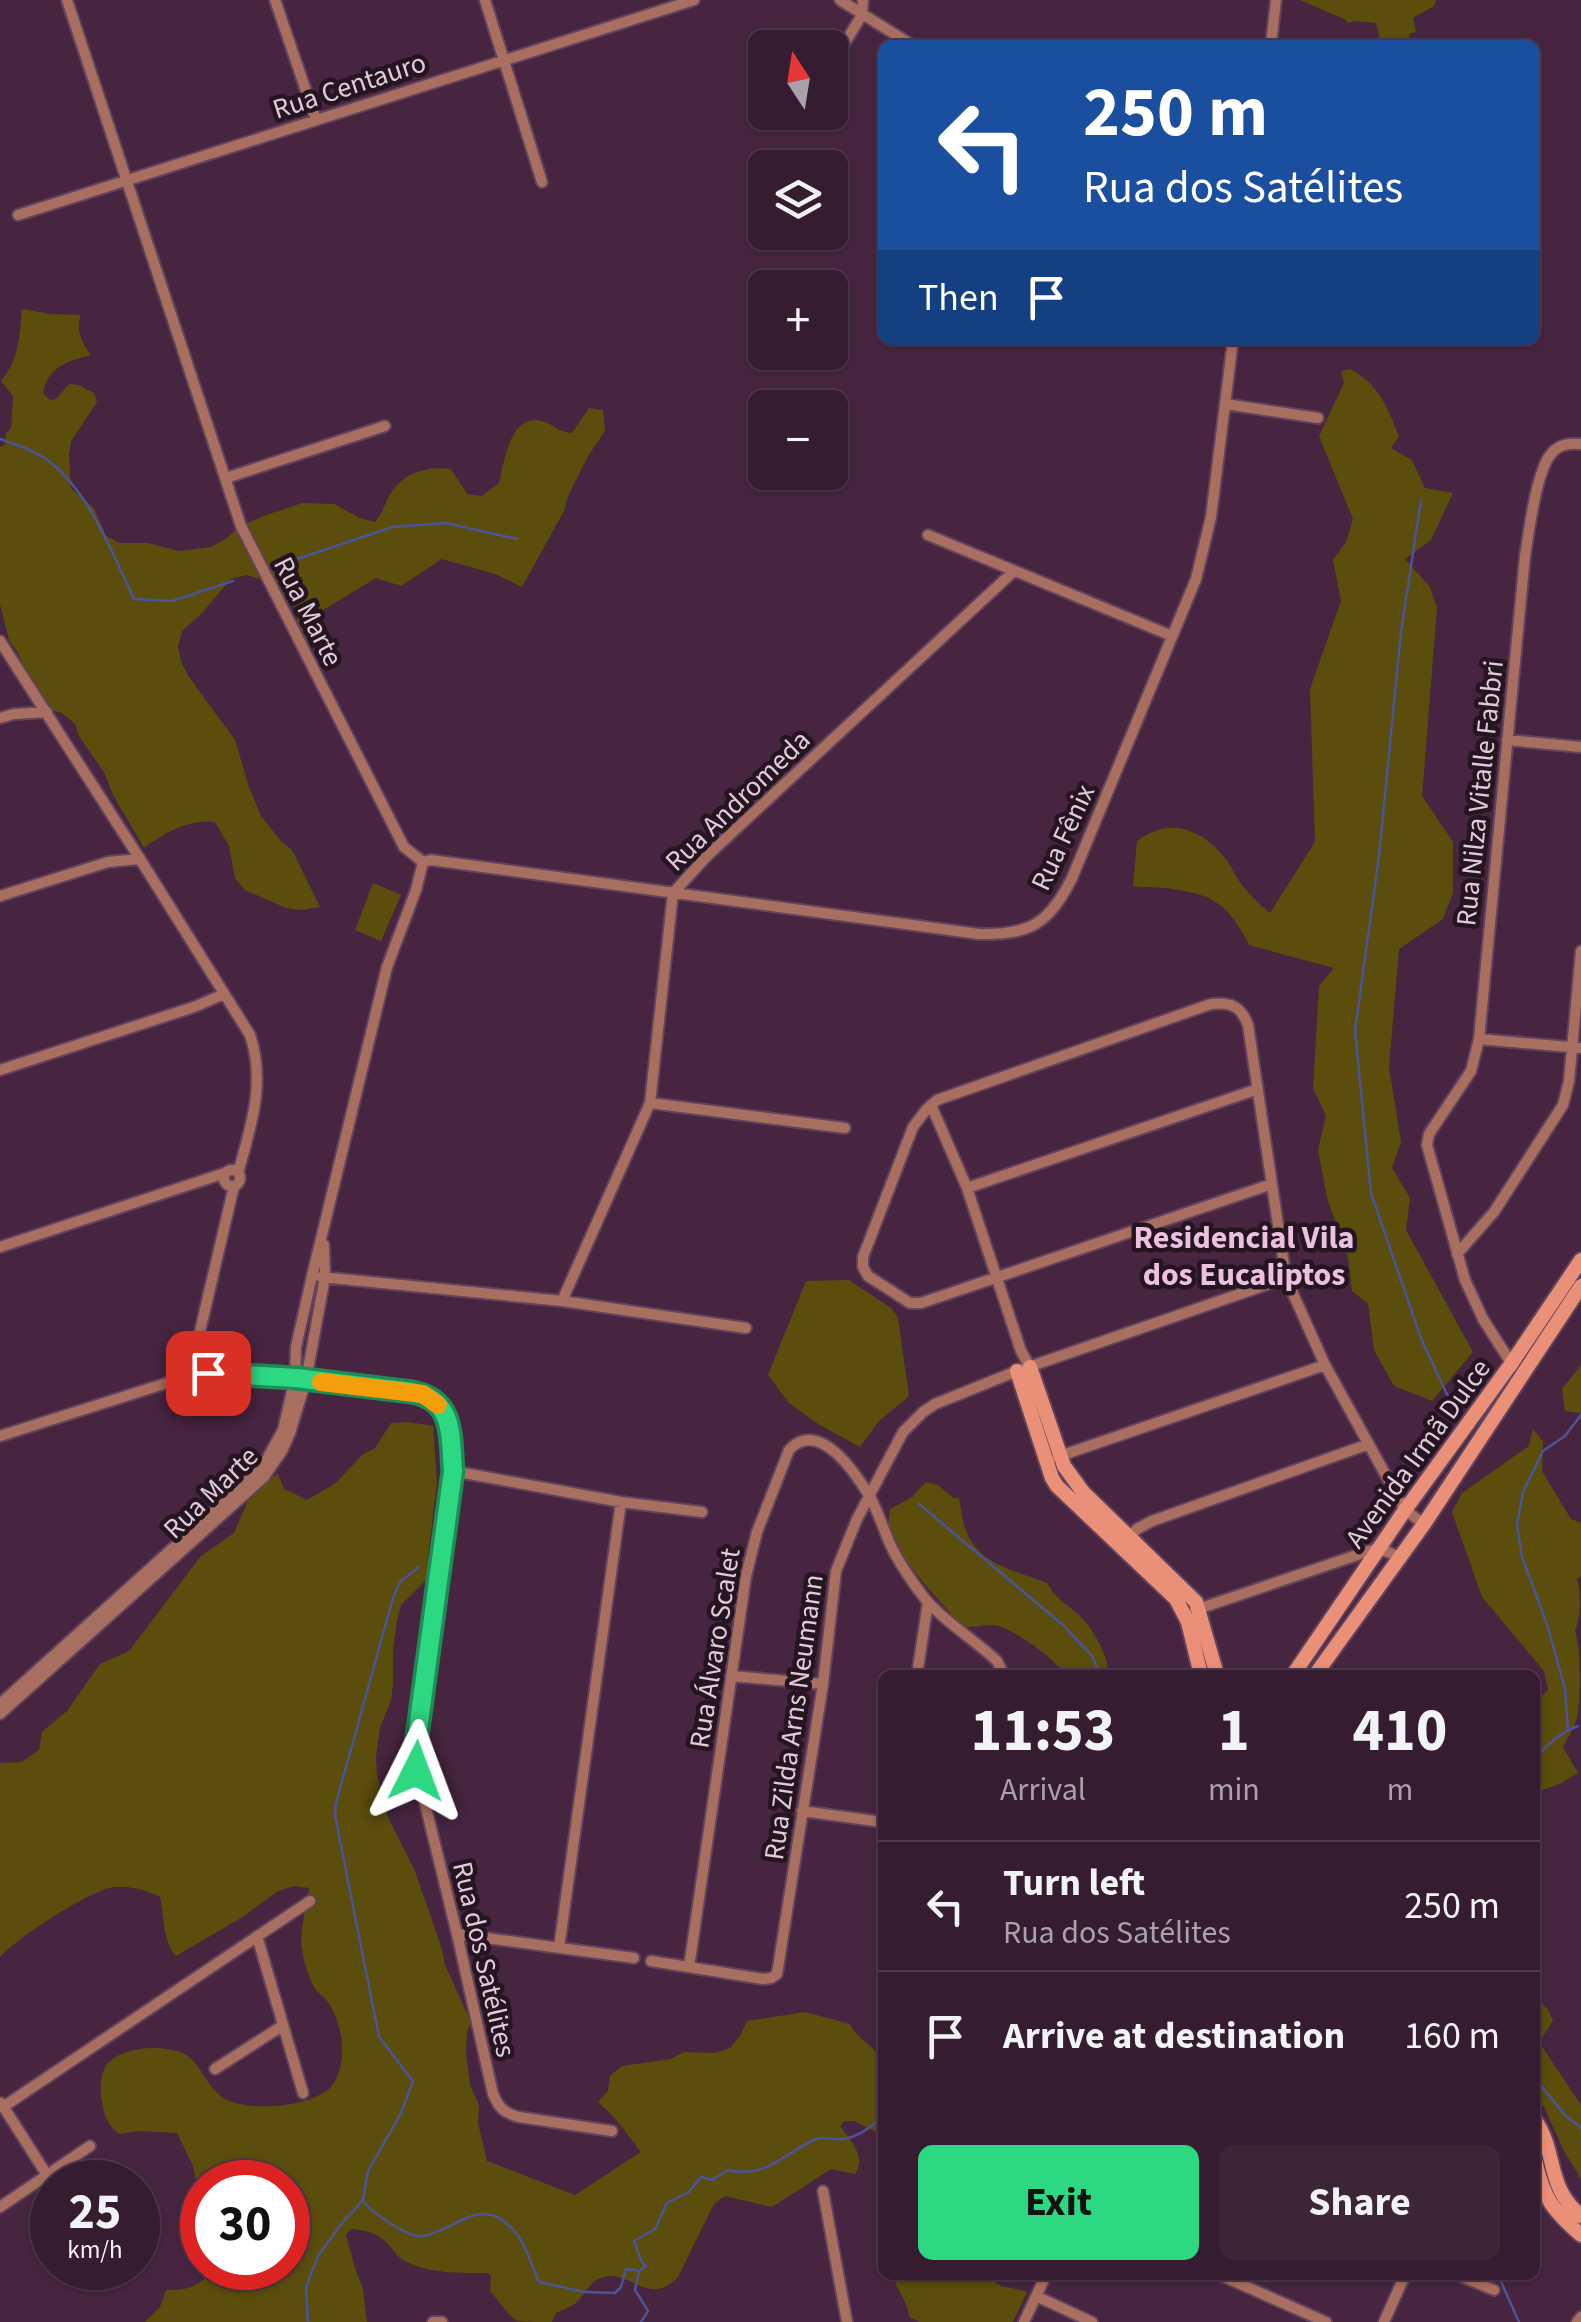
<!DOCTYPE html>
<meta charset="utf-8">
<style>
:root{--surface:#351c30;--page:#3d2538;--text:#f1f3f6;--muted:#aaa1ab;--line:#4f3a4c;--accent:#2dd883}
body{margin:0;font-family:"Source Sans 3",sans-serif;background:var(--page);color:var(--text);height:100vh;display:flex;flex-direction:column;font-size:38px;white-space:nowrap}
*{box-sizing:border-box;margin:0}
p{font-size:32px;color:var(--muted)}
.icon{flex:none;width:55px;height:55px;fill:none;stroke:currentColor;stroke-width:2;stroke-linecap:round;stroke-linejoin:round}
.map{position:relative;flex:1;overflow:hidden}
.drawer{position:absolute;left:878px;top:1670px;width:662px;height:610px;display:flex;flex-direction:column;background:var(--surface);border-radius:15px;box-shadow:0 2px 8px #0004,0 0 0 2px var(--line)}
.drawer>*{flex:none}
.banner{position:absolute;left:878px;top:40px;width:662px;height:305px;border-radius:15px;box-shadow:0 2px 8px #0004,0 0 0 2px var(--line);background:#1a4fa0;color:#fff;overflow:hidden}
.needle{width:65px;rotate:348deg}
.buttons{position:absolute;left:748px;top:30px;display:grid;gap:20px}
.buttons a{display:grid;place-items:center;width:100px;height:100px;border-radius:15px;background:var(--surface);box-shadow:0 2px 8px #0004,0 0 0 2px var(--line);font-size:50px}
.speed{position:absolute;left:30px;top:2160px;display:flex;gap:20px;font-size:50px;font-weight:700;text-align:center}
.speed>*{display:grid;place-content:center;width:130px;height:130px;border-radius:50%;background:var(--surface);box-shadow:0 2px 8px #0004,0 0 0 2px var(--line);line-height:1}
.speed small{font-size:25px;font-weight:400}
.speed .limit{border:15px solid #d22;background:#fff;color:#111}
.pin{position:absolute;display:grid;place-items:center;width:85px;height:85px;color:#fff;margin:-42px;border-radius:20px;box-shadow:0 5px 15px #0006}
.me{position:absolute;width:110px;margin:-55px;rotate:3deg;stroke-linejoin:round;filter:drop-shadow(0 0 8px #0008)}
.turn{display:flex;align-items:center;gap:35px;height:210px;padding:0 40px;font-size:45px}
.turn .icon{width:130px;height:130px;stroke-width:2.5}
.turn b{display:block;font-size:70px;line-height:85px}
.then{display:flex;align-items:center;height:95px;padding:0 40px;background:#0003;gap:20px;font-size:38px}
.eta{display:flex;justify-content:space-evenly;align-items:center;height:170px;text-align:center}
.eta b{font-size:60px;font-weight:700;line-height:70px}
.button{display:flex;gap:20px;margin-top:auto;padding:20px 40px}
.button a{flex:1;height:115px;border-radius:15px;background:var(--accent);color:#111;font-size:40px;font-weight:700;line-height:115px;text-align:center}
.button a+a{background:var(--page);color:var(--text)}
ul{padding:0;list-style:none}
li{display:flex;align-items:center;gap:30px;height:130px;padding:0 40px;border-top:2px solid var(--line)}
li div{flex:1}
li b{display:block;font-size:38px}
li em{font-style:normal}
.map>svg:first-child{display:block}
</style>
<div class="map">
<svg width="1581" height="2322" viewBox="0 0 1581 2322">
<rect width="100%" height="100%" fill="#472540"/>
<path fill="#5b4d0c" d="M1300,0h136l-2,6 -21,12 3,14 -7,2 1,7 -7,1 1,3h-31v-5l7,-1 -4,-16 -21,-2 -8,2 -1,-3z
M22,309l29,5 30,1c-6,13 1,29 10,40 -24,6 -43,12 -48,38l7,7 6,-1 13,-15 10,1 15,8 3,9 -26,39 -2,14 2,33 23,20 12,28 14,7h28l30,8 33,-4 15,-8 12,-12 28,-12 36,-12 32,1 26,14 15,4c10,-12 9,-19 16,-29 13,-21 37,-27 60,-24l16,25 15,2 17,-13c5,-20 11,-70 42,-62 13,3 14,10 31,12l17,-25 14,2 2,21 -17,25 -20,40 -4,15 -42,76 -27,-13 -53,-15 -41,27 -25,-8 -58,35 -4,15 6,16 -22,-5 -1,-29 -34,-30 -16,-5 -16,4 -29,34 -20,18 -4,15 3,16 8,15 46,63 14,47 12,29 19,24 12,10 28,57 -19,3 -15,-2 -41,-18 -10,-12 -6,-32 -14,-24c-26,-3 -51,11 -71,26l-31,-53 -8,-21 -26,-38 -4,-12 -13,-11 -17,-5 -15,-26 -12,-29 -9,-13 -9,-36v-157l5,-3 1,-11 5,-5 2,-32 -12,-15c19,-23 18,-44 21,-72z
M1350,369c29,15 37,38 49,67l-8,12 21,12 13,28 28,5 -22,47 -26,19 25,28 7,21 -15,188 31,46v51l-10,26 -44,30 -10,118 12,75 -9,26 18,30 -4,32 67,122 -41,49 -38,-15 -20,-36 -6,-46 -16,-13 -4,-34 -21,-59 -9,-48 8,-34 -13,-28 6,-102 15,-18 -85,-23c-21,-42 -36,-51 -83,-57 -11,-1 -22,0 -33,-2l4,-45c35,-27 70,-10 93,24 4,7 7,14 12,20 8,10 18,20 28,28l45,-71 -5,-153 31,-88 -8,-41 13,-18 7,-23 -34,-83 25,-53 -3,-12z
M373,883l28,12 -20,46 -26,-11z
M849,1280l42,28 7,10 11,78 -30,25 -19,26 -42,-23 -29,-21 -21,-28 38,-94z
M1581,1365v48l-16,-2 -3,-22z
M408,1422l25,4 4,57 -9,74 2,19 -29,29 -4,15 -4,29v36l-2,15 -11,28 -4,29 1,17 11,43 27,54 27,78 3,16 26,57 -4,10 -1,21 4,32 9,20 -1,18 9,38 88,34 66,-43 -27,-35 -16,-15 10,-11 2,-15 12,-10 49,-7 13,-7 31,1 15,-5 10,-12 7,-15 58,-9 45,12c7,15 23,21 32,35v76l-28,-14h-10l-4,5c10,14 27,30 15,48l-24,-5 -59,38 -47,-11 -11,8 -36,73c-32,33 -49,-13 -80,2 -10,5 -13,16 -21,23 -5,5 -15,8 -21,11l-4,9c-10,0 -25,0 -34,-1 -9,-3 -20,-22 -28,-30l1,-14 -3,-4c-27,0 -60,1 -85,-13 -7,-4 -10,-11 -16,-17 -10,-10 -22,-13 -36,-14l-5,6 9,33 8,21 4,33h-222l15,-15 6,-17c20,1 34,-4 46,-19v-3h76v-86h-86v28l-9,-44 -16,-33 -36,-2 -22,3c-4,-4 -8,-7 -10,-11 -9,-14 -12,-46 -2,-59 16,-18 52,-19 73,-12 21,7 26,38 47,48 25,12 92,7 107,-17 14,-24 9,-58 -6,-81 -5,-6 -12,-10 -15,-17 -5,-10 -10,-25 -11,-36 -3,-17 5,-43 7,-61l-15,-2 -16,5 -37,27 -65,38c-13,-15 -12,-39 -16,-59 -14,-7 -30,-11 -46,-10 -24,3 -97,51 -114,70v-194l22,-1 17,-12 3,-18 25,-21 33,-47 29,-13 72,-95 33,-23 18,-42 26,-17 6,15 23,11 29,-17 26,-28 13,-7 16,-25z
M1533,1429l10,13 -1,29 29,48 10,4v53l-4,3c4,14 4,37 -2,52 6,19 6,66 2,87 -3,10 -9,20 -14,29l15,26 -18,11 -25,8v-90l13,-12 -4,-19 -62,-74 -30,-85 10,-19 67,-47z
M926,1482l12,3 15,13h6c2,11 3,23 7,33 13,34 51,40 81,52 10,18 21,21 34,34 13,14 28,39 27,58h-42c-12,-16 -53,-48 -73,-50 -12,0 -21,4 -32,1 -18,-22 -63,-69 -71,-93 -3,-8 -1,-16 0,-24l22,-12z
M1535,1997l12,11 6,13 -14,21 42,63v74l-17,-28 -20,-44 -9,-8z
M892,2275h101l1,7c9,7 23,5 33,10l-14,30h-93l-11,-5c0,-12 -12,-28 -17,-42z"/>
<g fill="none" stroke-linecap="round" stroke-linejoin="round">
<path stroke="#4b5499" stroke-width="2.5" d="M0,439c14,5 31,10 43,18 45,30 68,94 91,142l38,2 61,-20
M1421,500l-20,132 -22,224 -24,175 16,162 51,148 30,64
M291,561l101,-34 54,-4 71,16
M919,1504l144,121 29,31 9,19
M1568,1730l-3,-41 -17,-62 -26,-70 -5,-32 6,-33 20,-41 22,-15 16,-21
M1535,1760c10,-14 26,-28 43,-34
M1535,2075l2,6 28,34 16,13
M364,2202c9,11 45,37 60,34 35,-7 58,-44 92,-3 11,13 16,34 23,49l46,10 30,1 6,-6 5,-18 13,2 7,-5 -5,-5 -7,-20 21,-12 12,-26 22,-11 12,-15 11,3 16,-10c40,9 55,-17 88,-31 8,-3 15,1 24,0 17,0 29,-12 42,-21
M639,2271l-4,19 13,21 -7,11
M1498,2275l21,47
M308,2322l-2,-35 12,-31 24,-33 21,-23 5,-29 32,-56 13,-34 -34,-44 -44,-222 1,-12 57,-205 7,-16 19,-15"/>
<g stroke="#63435c" stroke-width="14">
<path id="street" d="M67,0l174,526 163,321 19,15
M275,0l41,120
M485,0l57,182
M840,0l72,45
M1271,45l5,-45
M830,67l32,-52 1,-15
M796,124l6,-12
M18,215l676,-215
M1225,404l93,14
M226,478l159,-52
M928,535l244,101
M0,641l140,218 110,176c16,48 1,91 -12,138
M0,718l14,-4 33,-2
M1507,740l74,7
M423,862l8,-2 548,74c51,1 70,-10 93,-56l124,-299 15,-62 22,-177
M0,896l108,-34 32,-3
M1479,1039l102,9
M0,1070l194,-63 30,-13
M650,1103l195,25
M931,1105l36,83 54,163 9,16
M224 1178a8 8 0 1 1 16 0a8 8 0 1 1-16 0Z
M1272,1184l-351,119h-11l-42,-27 -5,-9v-10l50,-130 13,-17 11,-10 274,-96c20,-2 30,2 37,21l38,253 39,87 80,145 19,14
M967,1188l291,-99
M0,1247l225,-74
M1457,1254l37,-42 69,-107 6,-24 12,-130
M321,1277l241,24 184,27
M562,1301l88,-198 23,-210 35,-38 306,-284
M1513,1366l-30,-47 -18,-39 -38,-135 2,-11 42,-63 8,-32 46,-483c4,-24 11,-84 26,-102 8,-10 18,-11 30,-10
M192,1375l4,-27 38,-162
M0,1436l192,-61 17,-2 86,5 117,14c43,8 38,44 41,79l-37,273 1,27 40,163 36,160c6,14 11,19 26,23l93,14
M1057,1457l268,-92
M453,1471l168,31 81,10
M1125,1541l12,-12 15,-8 217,-77
M1195,1610l183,-62 22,9
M917,1675l11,-73
M731,1676l92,8
M0,1704l246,-222 21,-23 16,-29 12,-52 1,-31 16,-71 75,-309 29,-77 7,-28
M0,1714l264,-237 18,-26 8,-18 16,-53 19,-103 -1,-32
M802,1811l80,11
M457,1934l177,24
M257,1936l46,157
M559,1948l62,-446
M651,1961l112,18 8,-1 6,-4 46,-290 13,-113 21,-52 46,-87 20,-20 12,-8 82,-33 269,-93
M689,1967l57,-391 11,-44 32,-82c30,-33 67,24 81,47 10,18 15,39 25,57 9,16 20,32 31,46 20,23 49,40 71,61l7,14
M215,2069l67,-43
M1,2103l46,72
M3,2107l307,-206
M823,2191l24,131
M0,2207l90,-61
M1220,2275l106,47
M1458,2275l36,15
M1036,2296l56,26
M433,2322h9
M1024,2322l22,-47
M1384,2322l21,-47
M1577,2322l4,-5"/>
</g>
<g stroke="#63435c" stroke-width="18">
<path id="secondary" d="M1030,1367l34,99 19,26 113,110 21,73
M1017,1371l35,107 5,8 119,113 12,23 13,53
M1293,1675l112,-165 106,-146 70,-104
M1315,1675l109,-151 157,-238
M1535,2120c23,33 10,66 46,96
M1535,2160c8,37 17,50 46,75"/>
</g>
<use href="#street" stroke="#a86f60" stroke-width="10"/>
<use href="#secondary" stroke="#eb9078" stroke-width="14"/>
</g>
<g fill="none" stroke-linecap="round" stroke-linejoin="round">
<g stroke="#1d8c55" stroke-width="25">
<path id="route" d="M208,1373l88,5 116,14c43,8 38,44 41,79l-37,273v27"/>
</g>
<use href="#route" stroke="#2dd883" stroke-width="18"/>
<path stroke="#f59e0b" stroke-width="18" d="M321,1382l102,12 15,11"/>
</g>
<g text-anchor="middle" stroke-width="9" stroke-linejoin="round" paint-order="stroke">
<g font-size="28" fill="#e1cbdb" stroke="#241520">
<text transform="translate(349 85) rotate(-18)" y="10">Rua Centauro</text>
<text transform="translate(309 611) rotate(63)" y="10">Rua Marte</text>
<text transform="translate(1479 793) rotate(-84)" y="10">Rua Nilza Vitalle Fabbri</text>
<text transform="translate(737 800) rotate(-44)" y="10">Rua Andromeda</text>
<text transform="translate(1062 837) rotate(-65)" y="10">Rua Fênix</text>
<text transform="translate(1417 1453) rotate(-54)" y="10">Avenida Irmã Dulce</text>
<text transform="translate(210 1492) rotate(-44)" y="10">Rua Marte</text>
<text transform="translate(714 1648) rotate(-81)" y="10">Rua Álvaro Scalet</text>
<text transform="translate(793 1717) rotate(-82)" y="10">Rua Zilda Arns Neumann</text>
<text transform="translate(485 1959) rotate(77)" y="10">Rua dos Satélites</text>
</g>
<g font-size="32" font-weight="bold" fill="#ebc0e0" stroke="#241520">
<text x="1244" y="1248">Residencial Vila<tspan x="1244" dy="37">dos Eucaliptos</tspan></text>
</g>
</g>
</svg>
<div class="buttons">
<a><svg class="needle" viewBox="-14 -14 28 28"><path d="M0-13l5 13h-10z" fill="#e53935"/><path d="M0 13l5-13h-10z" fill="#aaa1ab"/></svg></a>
<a><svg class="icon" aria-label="layers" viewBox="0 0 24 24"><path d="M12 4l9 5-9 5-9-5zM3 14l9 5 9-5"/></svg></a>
<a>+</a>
<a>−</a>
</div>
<div class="speed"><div>25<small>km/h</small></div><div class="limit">30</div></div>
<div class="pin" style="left:208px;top:1373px;background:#d93025"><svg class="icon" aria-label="arrive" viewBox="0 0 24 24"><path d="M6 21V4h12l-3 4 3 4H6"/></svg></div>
<svg class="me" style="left:416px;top:1771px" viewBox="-20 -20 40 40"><path d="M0-17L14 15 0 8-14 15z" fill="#2dd883" stroke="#fff" stroke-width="4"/></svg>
<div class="banner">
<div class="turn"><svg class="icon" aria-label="left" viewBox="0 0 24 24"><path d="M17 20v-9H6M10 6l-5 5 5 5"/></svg><div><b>250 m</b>Rua dos Satélites</div></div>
<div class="then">Then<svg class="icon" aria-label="arrive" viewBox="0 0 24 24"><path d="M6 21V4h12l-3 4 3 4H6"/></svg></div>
</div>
<section class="drawer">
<div class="eta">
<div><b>11:53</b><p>Arrival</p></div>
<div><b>1</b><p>min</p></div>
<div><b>410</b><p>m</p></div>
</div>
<ul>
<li><svg class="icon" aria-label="left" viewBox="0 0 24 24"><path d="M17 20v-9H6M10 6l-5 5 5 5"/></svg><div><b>Turn left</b><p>Rua dos Satélites</p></div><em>250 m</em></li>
<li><svg class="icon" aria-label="arrive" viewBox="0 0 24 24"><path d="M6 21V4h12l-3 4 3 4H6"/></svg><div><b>Arrive at destination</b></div><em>160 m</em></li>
</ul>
<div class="button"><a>Exit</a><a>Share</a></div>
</section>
</div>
